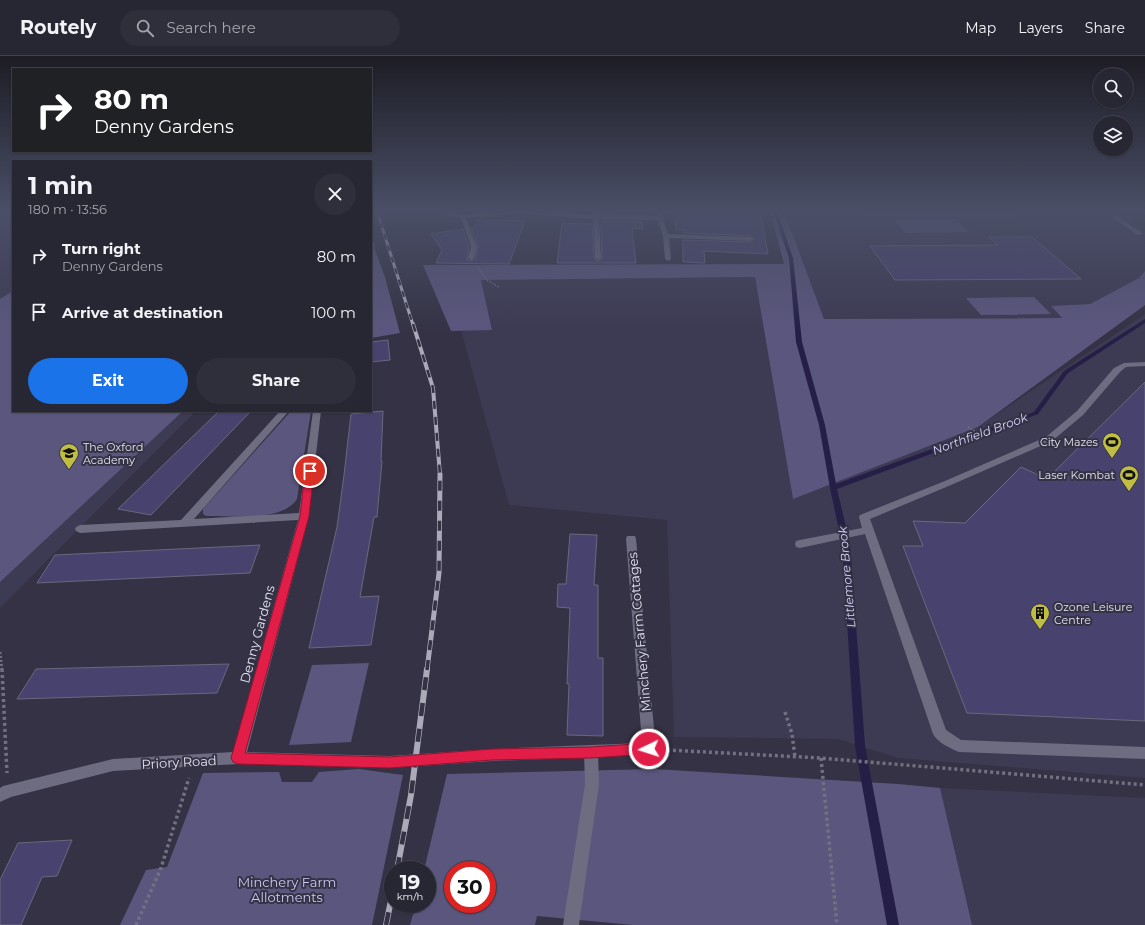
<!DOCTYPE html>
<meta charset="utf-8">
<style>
:root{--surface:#272633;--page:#2f2e3b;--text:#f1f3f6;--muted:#a4a5ac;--line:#43434e;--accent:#1a73e8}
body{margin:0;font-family:Montserrat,sans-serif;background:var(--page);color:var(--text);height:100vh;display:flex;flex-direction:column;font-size:15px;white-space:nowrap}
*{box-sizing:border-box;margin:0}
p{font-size:13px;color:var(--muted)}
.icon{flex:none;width:22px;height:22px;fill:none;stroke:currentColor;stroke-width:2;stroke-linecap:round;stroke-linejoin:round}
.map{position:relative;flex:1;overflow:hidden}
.side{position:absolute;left:12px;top:104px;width:360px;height:252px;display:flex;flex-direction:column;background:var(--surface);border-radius:0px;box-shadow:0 1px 3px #0004,0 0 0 1px var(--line)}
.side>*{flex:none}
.guide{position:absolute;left:12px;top:12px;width:360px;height:84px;border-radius:0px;box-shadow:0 1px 3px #0004,0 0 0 1px var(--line);background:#202124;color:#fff;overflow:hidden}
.buttons{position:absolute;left:1093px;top:12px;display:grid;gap:8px}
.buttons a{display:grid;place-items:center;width:40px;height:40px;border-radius:50%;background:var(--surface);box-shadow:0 1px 3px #0004,0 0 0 1px var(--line);font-size:20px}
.speed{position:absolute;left:384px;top:805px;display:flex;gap:8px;font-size:20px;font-weight:700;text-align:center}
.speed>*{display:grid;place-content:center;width:52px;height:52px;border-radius:50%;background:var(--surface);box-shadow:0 1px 3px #0004,0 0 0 1px var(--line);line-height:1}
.speed small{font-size:10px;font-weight:400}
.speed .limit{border:6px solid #d22;background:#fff;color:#111}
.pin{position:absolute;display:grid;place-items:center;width:34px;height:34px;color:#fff;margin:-17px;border:2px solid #fff;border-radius:50%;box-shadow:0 1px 4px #0007}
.me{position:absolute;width:44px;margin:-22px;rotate:266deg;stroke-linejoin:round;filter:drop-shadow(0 0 3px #0008)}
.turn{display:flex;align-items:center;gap:14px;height:84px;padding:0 16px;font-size:18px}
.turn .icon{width:52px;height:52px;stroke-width:2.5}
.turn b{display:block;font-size:28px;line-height:34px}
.round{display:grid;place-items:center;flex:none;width:42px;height:42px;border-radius:21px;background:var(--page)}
.summary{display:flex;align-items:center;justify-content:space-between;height:68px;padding:0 16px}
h1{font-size:24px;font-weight:700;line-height:30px}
.primary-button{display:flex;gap:8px;margin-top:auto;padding:8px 16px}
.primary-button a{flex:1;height:46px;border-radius:24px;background:var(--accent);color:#fff;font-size:16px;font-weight:700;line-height:46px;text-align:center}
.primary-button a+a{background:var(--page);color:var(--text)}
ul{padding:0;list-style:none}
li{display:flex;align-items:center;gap:12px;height:56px;padding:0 16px}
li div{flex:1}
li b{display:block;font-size:15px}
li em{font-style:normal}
header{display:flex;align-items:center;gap:24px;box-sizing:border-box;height:56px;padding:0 20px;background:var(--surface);border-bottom:1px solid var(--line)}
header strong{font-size:19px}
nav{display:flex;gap:22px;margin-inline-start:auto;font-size:14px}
.search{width:280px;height:36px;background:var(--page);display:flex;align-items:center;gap:10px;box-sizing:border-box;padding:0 14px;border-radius:22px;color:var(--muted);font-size:15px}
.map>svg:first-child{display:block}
</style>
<header>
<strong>Routely</strong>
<div class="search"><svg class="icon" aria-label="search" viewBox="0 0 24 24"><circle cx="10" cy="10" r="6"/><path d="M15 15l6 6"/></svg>Search here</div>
<nav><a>Map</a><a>Layers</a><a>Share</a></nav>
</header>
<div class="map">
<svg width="1145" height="869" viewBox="0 0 1145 869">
<rect width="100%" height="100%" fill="#343244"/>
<path fill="#3d3a53" d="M0,155h13v200h183l-196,197z
M784,155h329l32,21v39l-6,7 -49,26 -39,2 11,12 -238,1z
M755,221l38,222 185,-72 167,-113v464l-247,-20 -60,-19 -164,-2 -7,-217 -158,-15 -48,-175h31l-11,-50z
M898,728l42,4 205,10v127h-222z"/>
<path fill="#5b567e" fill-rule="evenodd" d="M770,155h14l40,108 238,-1 -11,-12 39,-2 49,-26 6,-7v34l-167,122 -185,72 -38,-222 -274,3 11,50 -41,1 -28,-66 361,-1z
M856,155h156l7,6 -159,-1z
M956,163l13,13 -63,1 -12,-13z
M374,185l1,9 10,27 15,56 -29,5v-93z
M13,235v120h170l-183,171v-283z
M1034,241l17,17 -70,1 -15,-17z
M291,355h20l-14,88c-14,23 -66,17 -91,17l-3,-2v-5z
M369,607l-18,79 -62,3 23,-80z
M359,713l44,6 -31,150h-252l26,-55 21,-3 36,-94 76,-1 3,10h30l7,-10z
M654,713l244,15 42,4 32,137h-339l-96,-9 -2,9h-125l6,-21h11v-34h-3l23,-96zM453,814h34v34h-34z"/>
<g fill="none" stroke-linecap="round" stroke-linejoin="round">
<path fill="#251e46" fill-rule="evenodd" d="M773,155h4l16,47 9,84 23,83 11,59 198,-72 30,-41 81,-52v4l-77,50 -30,41 -201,75 13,55 15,202 34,179h-12l-32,-179 -13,-202 -12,-56 -11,-63 -23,-83 -7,-84z"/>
</g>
<path fill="#48426f" stroke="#6a687d" d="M675,155h85l8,43 -64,-3 1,12 -22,-1v-22l67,2 4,-3 -4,-3 -67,-3v-3h-7z
M477,164l48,1 -16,43 -73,-1 6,-13 -11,-16 32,-5 6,18 -2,12 3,2 5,-2 3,-13 -7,-18h3z
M603,165h38l2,8 -11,-1 4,35h-79l5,-40 30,1 2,34 3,3 5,-2 -1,-35h2z
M989,181h43l49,42 -186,1 -25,-34 128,-1z
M388,284l2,20 -19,2v-20z
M1145,326v339l-178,-8 -64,-167h20l-10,-25 52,2 56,-56 26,12z
M219,355h32l-100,104 -33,-6z
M383,355l-2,50h1l-5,56h-3l-14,80 19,-1 -8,49 -62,3 28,-121 7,-52 7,-61z
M570,478l27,1 -3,50h4v73h5v78l-36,-1 2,-51h-2l3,-76 -13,-1 1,-23h8z
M260,489l-10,28 -213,10 18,-28z
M229,608l-12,29 -200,6 19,-30z
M72,784l-15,36 -15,1 -21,48h-21v-45l18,-37z"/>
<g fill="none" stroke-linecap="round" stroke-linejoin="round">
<path stroke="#727181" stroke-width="1.5" stroke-dasharray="1.5 1.5" stroke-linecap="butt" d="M478,212l9,12 12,7"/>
<path stroke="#727181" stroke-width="2" stroke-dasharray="1.5 1.5" stroke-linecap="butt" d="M968,371l16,10"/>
<path stroke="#727181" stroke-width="3" stroke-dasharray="2 2" stroke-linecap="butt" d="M0,596l2,18"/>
<path stroke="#727181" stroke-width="3.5" stroke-dasharray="3 3" stroke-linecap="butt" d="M2,613l5,104
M785,656l7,22 3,23
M667,694l154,8 324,27
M821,702l16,167
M136,869l25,-57 28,-90"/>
<path fill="#6e6c81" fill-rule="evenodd" d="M1103,155h6l34,23 -5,1z
M1145,306v4l-19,1 -6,5 -37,43 -31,26 -101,44 -81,34 76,211 15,10 184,7v12l-186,-7c-8,-3 -22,-10 -26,-18l-68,-200 -65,14 -4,-1 -1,-3 1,-3 4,-1 62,-12 -3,-11 1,-2 85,-34 101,-44 31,-26 37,-43 10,-5z
M591,690l5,2 2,4 1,32 -20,141h-16l22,-141 -1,-32 2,-4z"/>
<path fill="#6e6c81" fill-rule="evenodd" d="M442,155h6l15,4 41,-4h31l58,4v-4h6v4l59,1 1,-5h6l-2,7 5,16 82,3 3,2 -3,2 -81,-3 2,21 -3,2 -3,-2 -2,-23 -5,-16 -59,-1 2,39 -3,2 -3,-2 -2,-39 -76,-6 -51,5 11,29 -3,11 -3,2 -3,-2 3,-11 -10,-29 -18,-4z
M280,355h9l-95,108 105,-6 14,-102h8l-12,105 -62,236 143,4 102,-7 150,-6 -16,-204 1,-3h8l1,3 20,210 -2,4 -5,2 -157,6 -102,7 -152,-4 -125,7 -102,26 -11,5v-14l3,-2 110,-27 120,-7 65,-232 -218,13 -4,-2 -1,-2 1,-2 4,-2 101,-5z"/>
<g stroke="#abaab8" stroke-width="3">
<path id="rail-far3" d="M377,155l36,114"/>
</g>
<g stroke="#abaab8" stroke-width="4">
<path id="rail-far2" d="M413,268l20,64 7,87"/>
</g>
<g stroke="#abaab8" stroke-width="5">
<path id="rail-far1" d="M427,614l12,-97 1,-99"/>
</g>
<g stroke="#abaab8" stroke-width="6">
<path id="rail" d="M397,814l14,-75 16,-126
M386,869l7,-35"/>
</g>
<use href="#rail-far3" stroke="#343244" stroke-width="2" stroke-dasharray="6" stroke-linecap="butt"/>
<use href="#rail-far2" stroke="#343244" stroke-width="2.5" stroke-dasharray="8" stroke-linecap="butt"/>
<use href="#rail-far1" stroke="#343244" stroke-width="3.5" stroke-dasharray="10" stroke-linecap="butt"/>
<use href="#rail" stroke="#343244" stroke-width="4.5" stroke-dasharray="13" stroke-linecap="butt"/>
</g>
<linearGradient id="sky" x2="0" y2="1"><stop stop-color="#1d1c25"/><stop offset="0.56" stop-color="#4a4f67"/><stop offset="1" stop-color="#4a4f67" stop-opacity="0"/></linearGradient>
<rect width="1145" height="276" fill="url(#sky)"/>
<path fill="#e11d48" stroke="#92132f" d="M310,412l4,3 -5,45 -64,237 145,4 102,-8 99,-2 58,-4 4,2 2,4 -2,4 -4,1 -58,4 -99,2 -102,8 -152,-4 -5,-2 -2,-4 69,-242 5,-45z"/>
<defs>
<g id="stadium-pin" transform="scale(1)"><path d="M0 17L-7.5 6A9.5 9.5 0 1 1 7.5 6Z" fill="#bfbe42" stroke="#343244"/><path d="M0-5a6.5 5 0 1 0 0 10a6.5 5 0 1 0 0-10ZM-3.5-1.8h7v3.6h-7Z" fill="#111"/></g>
<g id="school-pin" transform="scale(1)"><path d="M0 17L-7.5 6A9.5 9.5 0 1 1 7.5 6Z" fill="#bfbe42" stroke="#343244"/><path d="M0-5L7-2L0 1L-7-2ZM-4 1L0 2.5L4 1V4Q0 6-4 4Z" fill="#111"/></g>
<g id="building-pin" transform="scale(1)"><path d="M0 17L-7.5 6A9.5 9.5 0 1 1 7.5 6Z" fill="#bfbe42" stroke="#343244"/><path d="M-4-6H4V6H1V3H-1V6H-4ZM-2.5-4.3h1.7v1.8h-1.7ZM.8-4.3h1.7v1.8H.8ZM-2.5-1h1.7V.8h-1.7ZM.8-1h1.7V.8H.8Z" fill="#111"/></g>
</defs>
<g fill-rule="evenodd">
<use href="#stadium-pin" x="1112" y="386"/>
<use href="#school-pin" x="69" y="397"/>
<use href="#stadium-pin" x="1129" y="419"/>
<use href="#building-pin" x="1040" y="557"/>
</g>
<g text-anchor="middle" stroke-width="4" stroke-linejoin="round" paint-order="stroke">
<g font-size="11" fill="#e3e3ef" stroke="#343244" text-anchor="end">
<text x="1098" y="390">City Mazes</text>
<text x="83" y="395" text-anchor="start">The Oxford<tspan x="83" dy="13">Academy</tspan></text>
<text x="1115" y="423">Laser Kombat</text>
<text x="1054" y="555" text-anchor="start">Ozone Leisure<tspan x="1054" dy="13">Centre</tspan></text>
</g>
<g font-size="12" font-style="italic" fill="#d6d2ff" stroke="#343244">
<text transform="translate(980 378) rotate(-20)" y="4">Northfield Brook</text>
<text transform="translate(847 521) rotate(-95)" y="4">Littlemore Brook</text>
</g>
<g font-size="13" fill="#e3e3ef" stroke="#343244">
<text transform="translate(639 576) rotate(-95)" y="5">Minchery Farm Cottages</text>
<text transform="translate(257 578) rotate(-75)" y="5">Denny Gardens</text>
<text transform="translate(179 706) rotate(-3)" y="5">Priory Road</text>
</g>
<g font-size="13" fill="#cdc9f6" stroke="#343244">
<text x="287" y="831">Minchery Farm<tspan x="287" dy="15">Allotments</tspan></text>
</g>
</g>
</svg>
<div class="buttons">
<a><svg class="icon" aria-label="search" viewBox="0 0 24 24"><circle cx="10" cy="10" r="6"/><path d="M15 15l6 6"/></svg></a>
<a><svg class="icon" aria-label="layers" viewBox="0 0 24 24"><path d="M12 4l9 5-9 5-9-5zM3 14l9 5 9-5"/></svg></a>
</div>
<div class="speed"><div>19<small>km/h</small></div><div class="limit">30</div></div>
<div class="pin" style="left:310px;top:415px;background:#d93025"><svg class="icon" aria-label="arrive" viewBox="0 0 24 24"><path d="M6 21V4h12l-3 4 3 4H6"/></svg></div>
<svg class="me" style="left:649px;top:693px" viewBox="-20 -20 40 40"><circle r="17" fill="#e11d48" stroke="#fff" stroke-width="3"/><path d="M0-11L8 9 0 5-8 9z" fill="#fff"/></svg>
<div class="guide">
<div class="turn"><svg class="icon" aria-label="right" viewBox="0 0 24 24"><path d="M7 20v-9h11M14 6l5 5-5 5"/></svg><div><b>80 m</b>Denny Gardens</div></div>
</div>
<section class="side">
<div class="summary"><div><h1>1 min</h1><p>180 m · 13:56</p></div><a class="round"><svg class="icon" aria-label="close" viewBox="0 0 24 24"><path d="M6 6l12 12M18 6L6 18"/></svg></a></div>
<ul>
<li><svg class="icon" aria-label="right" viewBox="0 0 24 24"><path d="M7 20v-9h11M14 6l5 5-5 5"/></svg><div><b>Turn right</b><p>Denny Gardens</p></div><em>80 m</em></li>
<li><svg class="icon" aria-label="arrive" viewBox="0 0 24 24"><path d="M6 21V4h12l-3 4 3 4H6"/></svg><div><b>Arrive at destination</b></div><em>100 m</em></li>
</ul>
<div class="primary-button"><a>Exit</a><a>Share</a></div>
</section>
</div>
